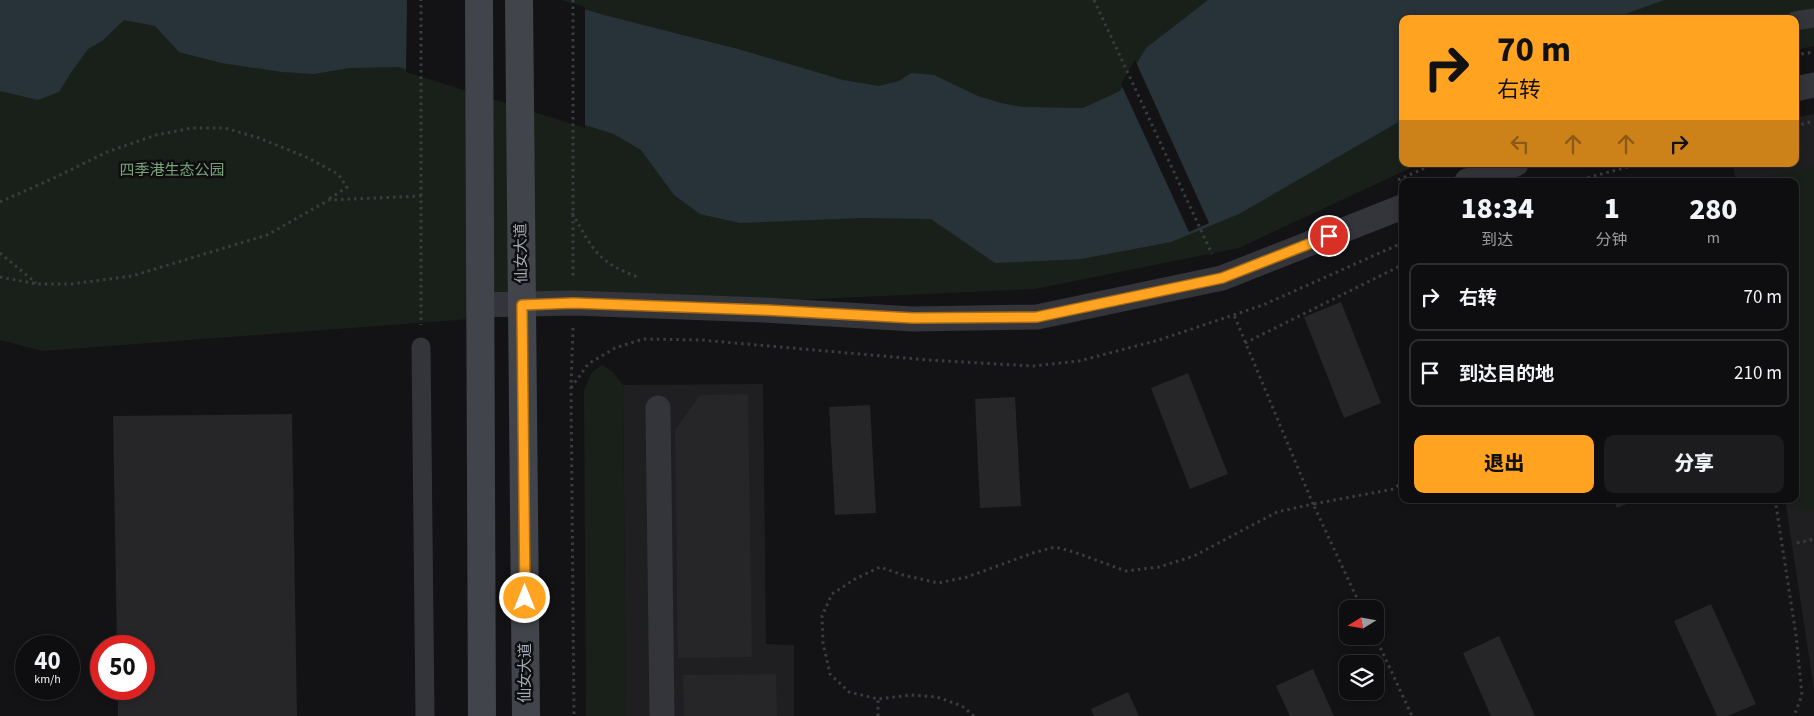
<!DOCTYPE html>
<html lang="zh">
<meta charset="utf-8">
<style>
:root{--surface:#0e0e10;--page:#1c1c1e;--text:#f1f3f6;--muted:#9b9c9f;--line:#2e2e30;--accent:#ffa320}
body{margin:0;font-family:"Source Sans 3","Noto Sans SC",sans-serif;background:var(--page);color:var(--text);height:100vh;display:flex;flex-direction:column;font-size:19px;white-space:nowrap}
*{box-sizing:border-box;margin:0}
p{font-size:16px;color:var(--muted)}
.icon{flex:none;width:28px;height:28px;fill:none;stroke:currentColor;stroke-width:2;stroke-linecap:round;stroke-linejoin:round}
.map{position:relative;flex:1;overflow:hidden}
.side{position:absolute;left:1399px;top:178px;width:400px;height:325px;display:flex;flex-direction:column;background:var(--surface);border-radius:10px;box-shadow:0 2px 8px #0003,0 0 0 1px var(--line)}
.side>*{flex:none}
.hud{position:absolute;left:1399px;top:15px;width:400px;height:152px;border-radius:10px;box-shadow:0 2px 8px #0003,0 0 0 1px var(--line);background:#ffa320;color:#111;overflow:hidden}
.needle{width:32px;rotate:259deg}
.buttons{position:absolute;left:1339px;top:600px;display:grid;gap:10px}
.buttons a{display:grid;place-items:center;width:45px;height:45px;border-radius:10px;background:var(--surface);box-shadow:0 2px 8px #0003,0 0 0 1px var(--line);font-size:25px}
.speed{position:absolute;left:15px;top:635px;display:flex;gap:10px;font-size:25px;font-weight:700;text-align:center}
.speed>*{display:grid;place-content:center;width:65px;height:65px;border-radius:50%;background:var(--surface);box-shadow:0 2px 8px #0003,0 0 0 1px var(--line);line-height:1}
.speed small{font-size:12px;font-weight:400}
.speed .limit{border:8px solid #d22;background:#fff;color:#111}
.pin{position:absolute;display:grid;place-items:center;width:42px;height:42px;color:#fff;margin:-21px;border:2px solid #fff;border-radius:50%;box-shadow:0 1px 5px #0007}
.me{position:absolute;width:55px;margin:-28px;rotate:0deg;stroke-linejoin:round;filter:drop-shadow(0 0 4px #0008)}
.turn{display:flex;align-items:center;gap:18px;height:105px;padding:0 15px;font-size:22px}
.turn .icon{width:65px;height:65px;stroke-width:2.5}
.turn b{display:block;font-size:35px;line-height:42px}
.lanes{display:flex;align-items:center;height:48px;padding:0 15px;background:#0003;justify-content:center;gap:25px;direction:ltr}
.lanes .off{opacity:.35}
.eta{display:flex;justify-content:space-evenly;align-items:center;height:85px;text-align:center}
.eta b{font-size:30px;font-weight:800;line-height:35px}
.cta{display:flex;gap:10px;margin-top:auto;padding:10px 15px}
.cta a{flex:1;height:58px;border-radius:10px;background:var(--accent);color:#111;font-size:20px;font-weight:800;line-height:58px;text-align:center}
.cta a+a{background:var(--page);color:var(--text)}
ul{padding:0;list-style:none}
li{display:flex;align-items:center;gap:15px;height:68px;margin:0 10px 8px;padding:0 5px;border:2px solid var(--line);border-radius:10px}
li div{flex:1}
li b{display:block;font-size:19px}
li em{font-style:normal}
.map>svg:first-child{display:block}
</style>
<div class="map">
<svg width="1814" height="716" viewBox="0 0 1814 716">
<rect width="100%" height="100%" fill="#131315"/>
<path fill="#1f1f22" d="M1814,114v575l-29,-190h10v-318h-59l-3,-17h62v-46z
M763,384l3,260 28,1v71h-168l-3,-331z"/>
<path fill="#192019" d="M0,0h1814v46l-19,4v-31h-393v145h17l-180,84 -204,41 -418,19 -575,43 -42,-11z
M1814,167v343l-12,2 -7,-36v-295h-40l-1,-3z
M602,365l11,7 10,13 3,331h-40l-2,-326 8,-18z"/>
<path fill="#283339" d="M0,0h553l51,15 134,34 105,31 36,6 20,-5 12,-8 23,2 44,21 23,7 21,4 61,1 37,-17 26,-43 62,-48h456l-52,19h-210v101l-163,94 -68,28 -90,17 -86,4 -64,-44 -69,-1 -122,5 -40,-9 -26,-19 -33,-45 -27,-16 -215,-67 -50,1 -35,6 -32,-2 -61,-9 -42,-11 -24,-26 -31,-6 -22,21 -14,8 -18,25 -11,18 -21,8 -38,-9z"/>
<path fill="#131315" d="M407,0h154l24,7v121l-179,-56z
M1135,60l74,163 -20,9 -68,-148z"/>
<path fill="#262629" d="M1341,302l40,101 -37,15 -40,-101z
M1188,373l40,101 -38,15 -39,-101z
M748,394l4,263 -74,1 -3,-228 25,-35z
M1015,397l6,109 -41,2 -5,-109z
M870,405l6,108 -41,2 -6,-108z
M292,414l5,302h-179v-27h26v-43h-27l-4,-230z
M1613,499h25l-21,9z
M1711,604l45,100 -28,12h-11l-43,-95z
M1499,636l36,80h-44l-28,-63z
M1313,669l21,47h-44l-14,-30z
M776,674l1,42h-93l-1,-41z
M1128,692l11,24h-45l-3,-7z"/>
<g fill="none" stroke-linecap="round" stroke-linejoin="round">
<path stroke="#393c41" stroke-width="3" stroke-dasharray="2.5 4" stroke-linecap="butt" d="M573,0v277
M1094,0l118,254
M1795,55l19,-3
M1795,126l19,-5
M1398,180l36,-16
M1575,181l64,-17
M1657,181l9,-1 42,1
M421,196v-196
M0,202l54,-24 53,-26 49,-17 36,-7h33l34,10 47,19 32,17 9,13 -18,12
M572,213c22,38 25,49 68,65
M0,253l36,30
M0,277l37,7h34l61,-8 135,-41 62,-35 92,-4v129
M573,328l-2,60 3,328
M1245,343l157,-78
M571,388l17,-24 27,-16 28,-9 58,1 227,20 105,6 46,-5 80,-21 104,-35 139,-62
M1775,499l21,136 6,60 -8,21
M1797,543l17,-4
M1362,609l-49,-105 81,-15 8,-7
M1375,636l37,80
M878,716v-17
M974,716l-12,-10 -25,-9 -26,-2 -33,4 -29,-7 -19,-18 -7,-31 -1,-27 10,-22 23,-15 25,-12 23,8 35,8 29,-6 66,-24 22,-6 19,5 52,19 33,-4 35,-11 83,-44 36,-8 -79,-189"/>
<path stroke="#34353a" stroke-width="19" d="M1795,21l19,-3
M421,347l4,369"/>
<path stroke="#34353a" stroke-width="25" d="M1795,89l19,-4
M1467,181l49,-17
M479,305l94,-2 192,7 148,9 124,-2 185,-39 180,-71
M658,408l4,308"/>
<path stroke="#41444a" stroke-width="28" d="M479,0l3,716
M519,0l7,716"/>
</g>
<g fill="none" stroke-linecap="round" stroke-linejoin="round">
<g stroke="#a66a15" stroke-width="12">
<path id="route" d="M525,598l-3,-293 51,-2 192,7 148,8 124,-1 185,-39 107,-42"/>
</g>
<use href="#route" stroke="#ffa320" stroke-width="9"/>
</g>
<g text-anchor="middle" stroke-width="5" stroke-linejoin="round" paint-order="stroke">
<g font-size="15" fill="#79a379" stroke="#0e0e10">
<text x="172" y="175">四季港生态公园</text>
</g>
<g font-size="15" fill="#a3abb6" stroke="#0e0e10">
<text transform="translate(521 253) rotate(-91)" y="5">仙女大道</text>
<text transform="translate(525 673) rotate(-90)" y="5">仙女大道</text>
</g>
</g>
</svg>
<div class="buttons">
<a><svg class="needle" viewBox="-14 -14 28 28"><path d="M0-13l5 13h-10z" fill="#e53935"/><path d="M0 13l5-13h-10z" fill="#9b9c9f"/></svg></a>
<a><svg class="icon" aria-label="layers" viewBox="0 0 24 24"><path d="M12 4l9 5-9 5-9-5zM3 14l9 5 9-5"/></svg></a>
</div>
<div class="speed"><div>40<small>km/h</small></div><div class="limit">50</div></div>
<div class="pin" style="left:1329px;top:236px;background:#d93025"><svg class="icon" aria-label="arrive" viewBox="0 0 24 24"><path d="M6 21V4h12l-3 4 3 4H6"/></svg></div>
<svg class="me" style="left:525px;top:598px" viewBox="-20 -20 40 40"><circle r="17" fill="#ffa320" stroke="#fff" stroke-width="3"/><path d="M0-11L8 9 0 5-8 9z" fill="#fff"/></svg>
<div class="hud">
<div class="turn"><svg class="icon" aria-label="right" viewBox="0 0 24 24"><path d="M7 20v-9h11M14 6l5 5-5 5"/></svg><div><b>70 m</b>右转</div></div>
<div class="lanes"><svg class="icon off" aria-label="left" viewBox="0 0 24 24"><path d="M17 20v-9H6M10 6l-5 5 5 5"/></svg><svg class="icon off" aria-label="ahead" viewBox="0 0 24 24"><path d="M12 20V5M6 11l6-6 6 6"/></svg><svg class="icon off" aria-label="ahead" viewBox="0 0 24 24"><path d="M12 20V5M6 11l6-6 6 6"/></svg><svg class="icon" aria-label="right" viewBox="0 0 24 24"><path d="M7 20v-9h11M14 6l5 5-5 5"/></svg></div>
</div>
<section class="side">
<div class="eta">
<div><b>18:34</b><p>到达</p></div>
<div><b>1</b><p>分钟</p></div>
<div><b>280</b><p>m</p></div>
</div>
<ul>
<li><svg class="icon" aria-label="right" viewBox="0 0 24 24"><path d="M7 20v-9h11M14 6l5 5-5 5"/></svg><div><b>右转</b></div><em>70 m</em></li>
<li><svg class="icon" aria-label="arrive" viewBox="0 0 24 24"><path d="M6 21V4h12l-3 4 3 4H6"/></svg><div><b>到达目的地</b></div><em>210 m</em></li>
</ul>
<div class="cta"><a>退出</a><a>分享</a></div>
</section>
</div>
